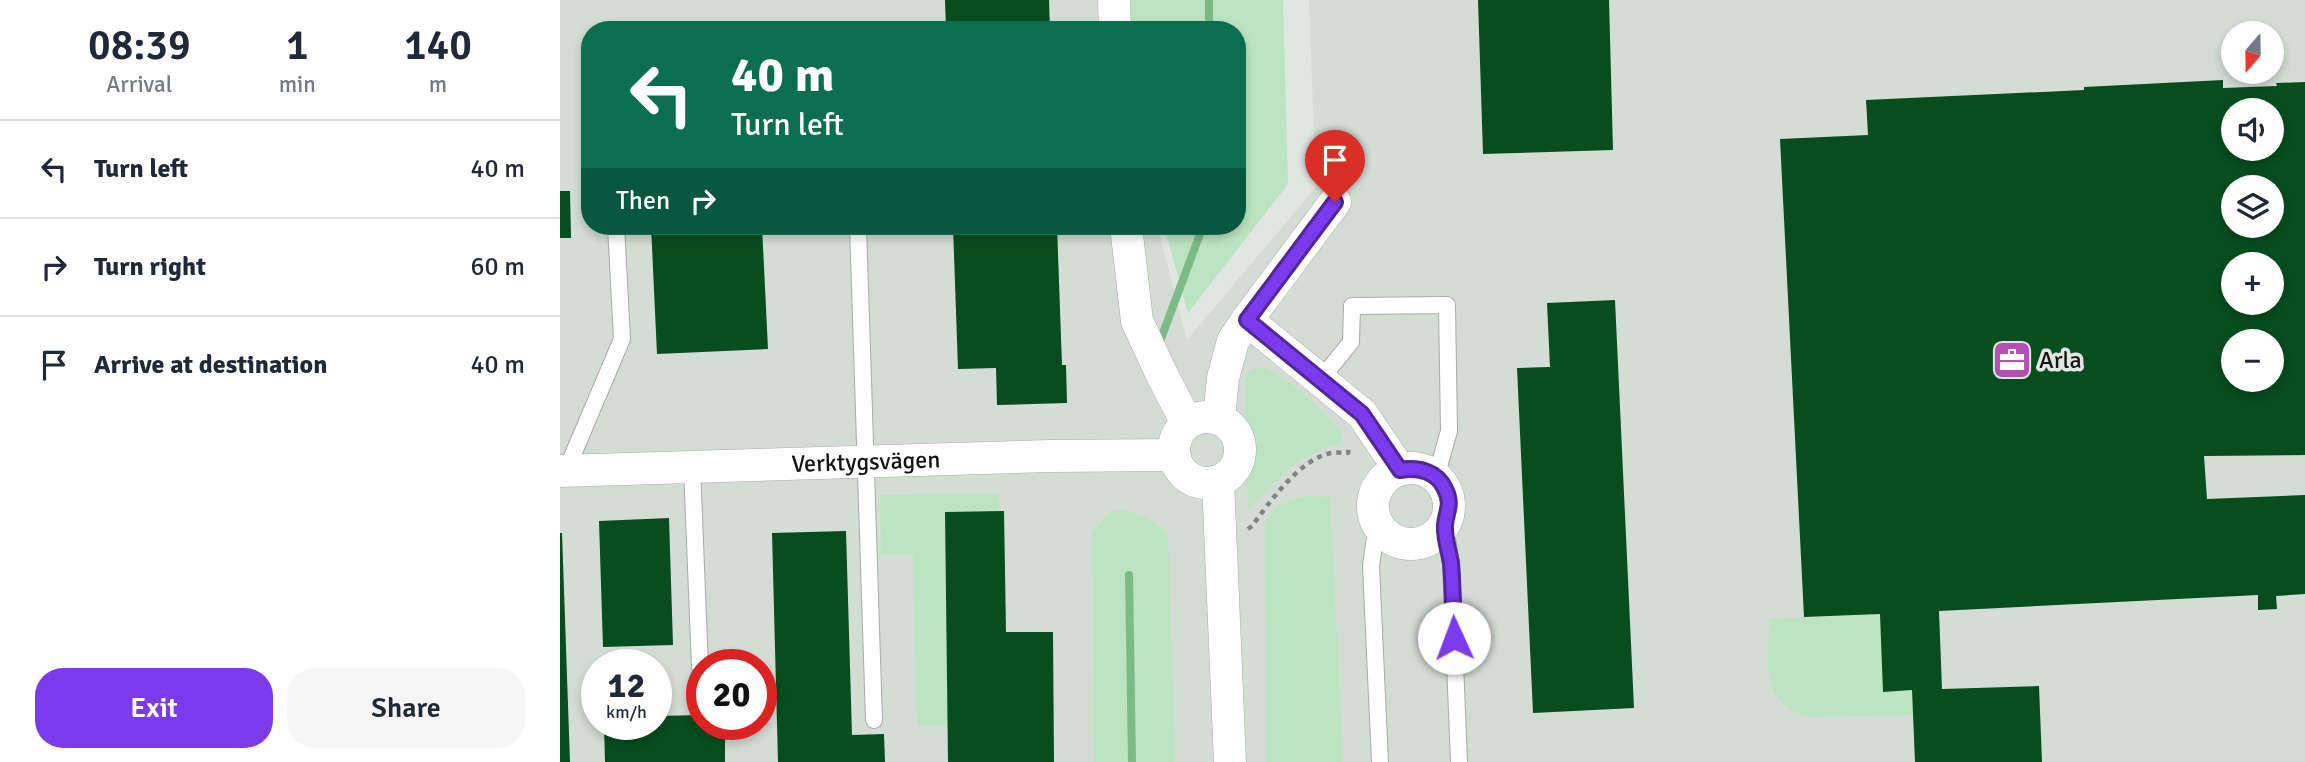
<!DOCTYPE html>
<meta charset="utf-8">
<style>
:root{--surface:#fff;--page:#f6f6f7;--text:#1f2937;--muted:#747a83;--line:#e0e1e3;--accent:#7c3aed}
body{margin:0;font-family:Signika,sans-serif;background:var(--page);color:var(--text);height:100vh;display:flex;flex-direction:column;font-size:26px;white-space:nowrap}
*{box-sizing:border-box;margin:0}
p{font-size:23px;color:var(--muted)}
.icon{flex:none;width:38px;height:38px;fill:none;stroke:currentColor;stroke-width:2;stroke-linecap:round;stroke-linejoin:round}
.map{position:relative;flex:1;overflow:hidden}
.drawer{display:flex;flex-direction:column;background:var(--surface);width:560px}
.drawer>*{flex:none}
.banner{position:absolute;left:21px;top:21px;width:665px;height:214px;border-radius:28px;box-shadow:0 4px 10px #0003;background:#0b6e4f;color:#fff;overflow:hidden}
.needle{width:46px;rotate:200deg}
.controls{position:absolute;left:1661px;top:21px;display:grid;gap:14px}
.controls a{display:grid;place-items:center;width:63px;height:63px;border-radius:50%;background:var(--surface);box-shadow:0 4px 10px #0003;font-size:35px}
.speed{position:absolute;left:21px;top:649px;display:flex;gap:14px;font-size:35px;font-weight:700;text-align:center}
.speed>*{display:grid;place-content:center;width:91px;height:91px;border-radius:50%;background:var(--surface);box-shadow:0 4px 10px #0003;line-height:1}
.speed small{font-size:18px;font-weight:400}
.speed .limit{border:10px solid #d22;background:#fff;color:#111}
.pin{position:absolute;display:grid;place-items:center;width:60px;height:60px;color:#fff;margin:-72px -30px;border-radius:50% 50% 50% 0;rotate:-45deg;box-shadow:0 0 7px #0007}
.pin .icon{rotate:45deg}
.me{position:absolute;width:77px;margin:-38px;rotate:358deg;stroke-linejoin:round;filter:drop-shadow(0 0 5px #0008)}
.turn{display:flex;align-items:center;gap:24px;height:147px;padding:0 35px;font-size:32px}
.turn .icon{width:91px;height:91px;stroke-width:2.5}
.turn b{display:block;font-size:49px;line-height:60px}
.then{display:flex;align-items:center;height:66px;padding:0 35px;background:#0003;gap:14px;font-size:26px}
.eta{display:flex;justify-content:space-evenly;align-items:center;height:119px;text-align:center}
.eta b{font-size:42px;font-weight:600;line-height:49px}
.action{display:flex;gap:14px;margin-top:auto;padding:14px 35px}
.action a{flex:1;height:80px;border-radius:28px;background:var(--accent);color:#fff;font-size:28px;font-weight:600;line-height:80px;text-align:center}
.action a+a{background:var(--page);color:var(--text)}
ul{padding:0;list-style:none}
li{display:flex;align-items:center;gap:21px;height:98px;padding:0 35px;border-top:2px solid var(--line)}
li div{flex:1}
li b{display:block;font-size:26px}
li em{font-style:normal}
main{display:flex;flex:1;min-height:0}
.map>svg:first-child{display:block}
</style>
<main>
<section class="drawer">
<div class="eta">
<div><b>08:39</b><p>Arrival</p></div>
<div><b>1</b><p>min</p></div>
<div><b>140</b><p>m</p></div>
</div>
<ul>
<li><svg class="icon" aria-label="left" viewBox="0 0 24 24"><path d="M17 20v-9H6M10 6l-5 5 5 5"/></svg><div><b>Turn left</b></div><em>40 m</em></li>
<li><svg class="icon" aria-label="right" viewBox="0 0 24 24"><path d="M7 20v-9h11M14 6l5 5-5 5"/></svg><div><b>Turn right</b></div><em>60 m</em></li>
<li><svg class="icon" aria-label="arrive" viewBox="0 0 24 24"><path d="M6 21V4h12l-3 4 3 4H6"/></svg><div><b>Arrive at destination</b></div><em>40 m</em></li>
</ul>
<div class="action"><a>Exit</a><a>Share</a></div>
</section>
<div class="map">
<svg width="1745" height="762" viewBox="0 0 1745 762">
<rect width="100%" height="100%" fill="#e2e6e3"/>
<path fill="#d3ddd4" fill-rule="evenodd" d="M0,0h537l8,30h-515v196h567l30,114 129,-153 -7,-187h996v762h-1745zM1673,33h39v39h-39zM1673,110h39v39h-39zM1673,187h39v39h-39zM1673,264h39v39h-39zM1673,341h39v39h-39zM37,665h59v59h-59zM142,665h59v59h-59z"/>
<path fill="#bce4c1" d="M543,0h180l5,184 -100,129 -24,-87h73v-196h-126z
M701,367c31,11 56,41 80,63l1,13c-46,11 -61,34 -94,66l-3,-131c2,-9 7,-9 16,-11z
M439,494v17l-54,2 3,212 -31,1 -4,-172h-32l-1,-59z
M745,496l25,1 13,265h-77l-1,-240 13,-17z
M562,509l24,8 22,17 7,228h-80l-3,-229 17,-20z
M1320,614l4,78 28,-2 1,25 -101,2c-54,-11 -43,-55 -43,-98z"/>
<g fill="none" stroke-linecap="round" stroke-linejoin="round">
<path stroke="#7cbb87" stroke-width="8" d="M649,0v30
M599,344l44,-118
M569,575l3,187"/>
</g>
<path fill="#074d1e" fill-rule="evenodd" d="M385,0h104l1,30h-104z
M918,0h131l4,150 -130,4z
M1663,80v8l54,-2 -1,-3 29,-1v373l-101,1 3,43 98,-4v99l-29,2 1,13 -19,1v-15l-319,16 3,78 97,-3 3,76h-127l-3,-72 -29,2 -3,-78 -76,3 -24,-478 88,-4 -2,-35 218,-10v-3zM1673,110h39v39h-39zM1673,187h39v39h-39zM1673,264h39v39h-39zM1673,341h39v39h-39z
M0,191h10l1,47h-11z
M91,226h111l6,123 -111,5z
M393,226h104l5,139h4l1,38 -70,2 -1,-37 -38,1z
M1055,300l19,408 -101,5 -16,-345 33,-1 -3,-64z
M444,511l2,121h47l1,130h-106l-3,-250z
M109,518l4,127 -70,2 -4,-126z
M286,531l6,204 32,-1 1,28h-107l-6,-229z
M0,533h2l8,229h-10z
M142,715v9h23v38h-120l-1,-38h52v-8z"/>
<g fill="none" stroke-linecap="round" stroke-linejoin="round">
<g stroke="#a8aba8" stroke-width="18">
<path id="lane" d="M298,226l16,494
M761,379l30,-37 1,-36 95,-1 2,126 -13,46
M132,467l8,200
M6,471l56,-132 -6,-113
M817,523l-6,43 9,196
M885,525l6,39 8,198"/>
</g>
<g stroke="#a8aba8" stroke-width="33">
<g id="street">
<path d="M554,0l1,30"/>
<path d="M566,226l11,95 25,54 25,48"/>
<path d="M687,320l115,94 38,56"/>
<circle cx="647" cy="450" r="33"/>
<path d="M659,418l4,-40 10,-37 14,-21 88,-118"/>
<circle cx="851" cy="506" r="38"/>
<path id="s1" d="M0,471l490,-15 123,-1"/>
<path d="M658,481l12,281"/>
</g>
</g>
<path stroke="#818482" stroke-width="4.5" stroke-dasharray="5 5" stroke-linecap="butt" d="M688,529l4,-3c17,-23 49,-69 80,-73 5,-1 11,0 16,0l1,-6"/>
<use href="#lane" stroke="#fff" stroke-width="16"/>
<use href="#street" stroke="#fff" stroke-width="32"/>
</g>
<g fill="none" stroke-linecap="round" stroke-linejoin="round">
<g stroke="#51269a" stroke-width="18">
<path id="route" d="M775,202l-88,118 115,94 38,56c18,-3 37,1 45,19 8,16 1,22 0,36 -1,12 4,26 6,38 2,24 2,50 3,75"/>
</g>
<use href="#route" stroke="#7c3aed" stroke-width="12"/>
</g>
<defs>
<g id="office-square" transform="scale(2.0125)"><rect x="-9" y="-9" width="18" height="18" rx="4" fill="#b64fb3" stroke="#e2e6e3"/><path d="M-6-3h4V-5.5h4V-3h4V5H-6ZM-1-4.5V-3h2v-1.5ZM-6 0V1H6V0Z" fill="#fff"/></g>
</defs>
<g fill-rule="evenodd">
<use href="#office-square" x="1452" y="360"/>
</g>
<g text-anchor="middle" stroke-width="7" stroke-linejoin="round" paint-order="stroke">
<g font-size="24" fill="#111211" stroke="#e2e6e3" text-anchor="start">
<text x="1479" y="368">Arla</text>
</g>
<g font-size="24" fill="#111211" stroke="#e2e6e3">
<text dy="8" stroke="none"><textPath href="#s1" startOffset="306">Verktygsvägen</textPath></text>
</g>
</g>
</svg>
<div class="controls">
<a><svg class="needle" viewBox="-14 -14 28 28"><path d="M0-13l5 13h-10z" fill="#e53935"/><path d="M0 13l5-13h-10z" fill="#747a83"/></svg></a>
<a><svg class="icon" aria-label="sound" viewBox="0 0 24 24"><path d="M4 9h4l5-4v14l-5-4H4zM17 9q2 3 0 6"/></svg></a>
<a><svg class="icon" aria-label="layers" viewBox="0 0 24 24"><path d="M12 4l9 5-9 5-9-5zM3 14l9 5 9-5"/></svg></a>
<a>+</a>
<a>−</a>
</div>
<div class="speed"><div>12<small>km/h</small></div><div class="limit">20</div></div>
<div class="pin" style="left:775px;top:202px;background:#d93025"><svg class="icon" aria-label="arrive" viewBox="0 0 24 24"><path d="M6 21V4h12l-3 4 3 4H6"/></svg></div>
<svg class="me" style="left:894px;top:638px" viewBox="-20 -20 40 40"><circle r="19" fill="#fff"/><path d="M0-13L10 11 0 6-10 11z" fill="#7c3aed"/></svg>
<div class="banner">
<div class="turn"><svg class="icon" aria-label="left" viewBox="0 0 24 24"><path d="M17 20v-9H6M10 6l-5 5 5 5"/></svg><div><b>40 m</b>Turn left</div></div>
<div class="then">Then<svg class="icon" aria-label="right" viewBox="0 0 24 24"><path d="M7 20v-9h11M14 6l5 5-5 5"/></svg></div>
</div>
</div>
</main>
